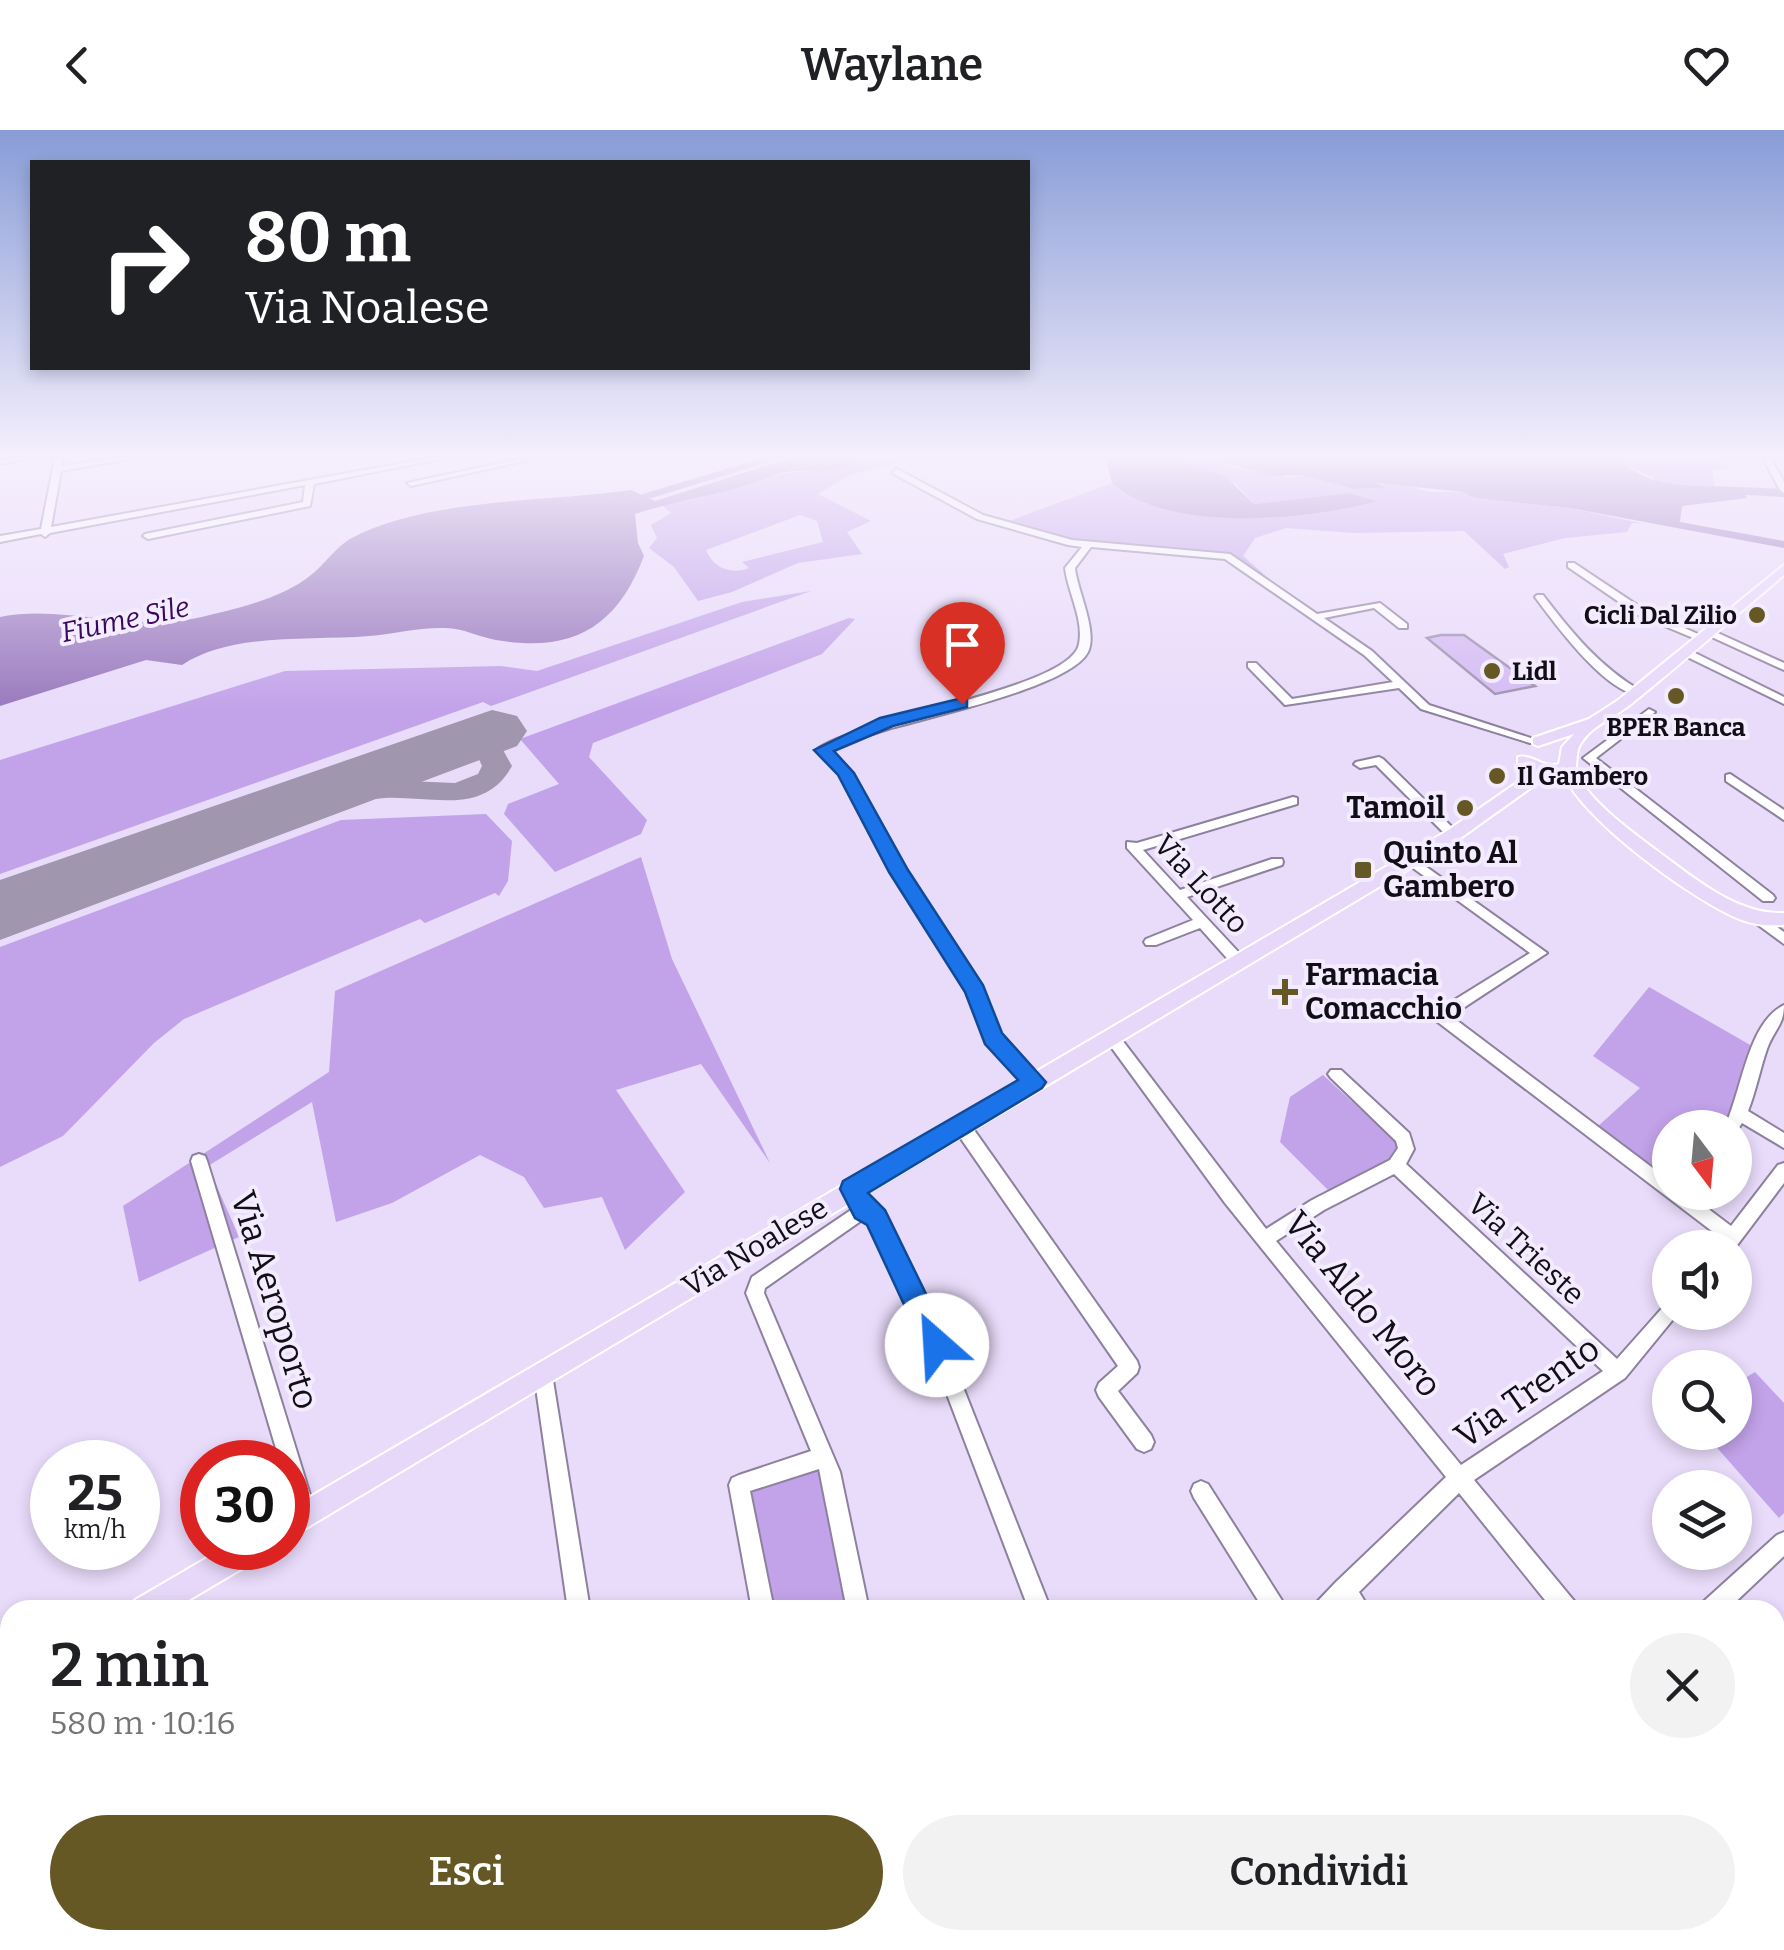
<!DOCTYPE html>
<html lang="it">
<meta charset="utf-8">
<style>
:root{--surface:#fff;--page:#f2f2f2;--text:#202124;--muted:#757577;--accent:#655825}
body{margin:0;font-family:Bitter,serif;background:var(--page);color:var(--text);height:100vh;display:flex;flex-direction:column;font-size:38px;white-space:nowrap}
*{box-sizing:border-box;margin:0}
p{font-size:32px;color:var(--muted)}
.icon{flex:none;width:55px;height:55px;fill:none;stroke:currentColor;stroke-width:2;stroke-linecap:round;stroke-linejoin:round}
.map{position:relative;flex:1;overflow:hidden}
.panel{position:absolute;left:0px;top:1470px;width:1785px;height:350px;display:flex;flex-direction:column;background:var(--surface);border-radius:30px 30px 0 0;box-shadow:0 5px 15px #0003}
.panel>*{flex:none}
.hud{position:absolute;left:30px;top:30px;width:1000px;height:210px;border-radius:0px;box-shadow:0 5px 15px #0003;background:#202124;color:#fff;overflow:hidden}
.needle{width:65px;rotate:164deg}
.fabs{position:absolute;left:1652px;top:980px;display:grid;gap:20px}
.fabs a{display:grid;place-items:center;width:100px;height:100px;border-radius:50%;background:var(--surface);box-shadow:0 5px 15px #0003;font-size:50px}
.speed{position:absolute;left:30px;top:1310px;display:flex;gap:20px;font-size:50px;font-weight:700;text-align:center}
.speed>*{display:grid;place-content:center;width:130px;height:130px;border-radius:50%;background:var(--surface);box-shadow:0 5px 15px #0003;line-height:1}
.speed small{font-size:25px;font-weight:400}
.speed .limit{border:15px solid #d22;background:#fff;color:#111}
.pin{position:absolute;display:grid;place-items:center;width:85px;height:85px;color:#fff;margin:-102px -42px;border-radius:50% 50% 50% 0;rotate:-45deg;box-shadow:0 0 10px #0007}
.pin .icon{rotate:45deg}
.me{position:absolute;width:110px;margin:-55px;rotate:334deg;stroke-linejoin:round;filter:drop-shadow(0 0 8px #0008)}
.turn{display:flex;align-items:center;gap:35px;height:210px;padding:0 50px;font-size:45px}
.turn .icon{width:130px;height:130px;stroke-width:2.5}
.turn b{display:block;font-size:70px;line-height:85px}
.round{display:grid;place-items:center;flex:none;width:105px;height:105px;border-radius:52px;background:var(--page)}
.overview{display:flex;align-items:center;justify-content:space-between;height:170px;padding:0 50px}
h1{font-size:60px;font-weight:600;line-height:75px}
.button{display:flex;gap:20px;margin-top:auto;padding:20px 50px}
.button a{flex:1;height:115px;border-radius:60px;background:var(--accent);color:#fff;font-size:40px;font-weight:600;line-height:115px;text-align:center}
.button a+a{background:var(--page);color:var(--text)}
header{display:flex;justify-content:space-between;align-items:center;height:130px;padding:0 50px;background:var(--surface);font-size:45px;font-weight:600}
.map>svg:first-child{display:block}
</style>
<header><svg class="icon" aria-label="back" viewBox="0 0 24 24"><path d="M15 5l-7 7 7 7"/></svg>Waylane<svg class="icon" aria-label="heart" viewBox="0 0 24 24"><path d="M12 20l-8-8c-3-5 5-10 8-4 3-6 11-1 8 4z"/></svg></header>
<div class="map">
<svg width="1784" height="1820" viewBox="0 0 1784 1820">
<rect width="100%" height="100%" fill="#e9dbfa"/>
<path fill="#c2a2e9" fill-rule="evenodd" d="M856,328h59l-65,17 -32,19 53,27 -24,11 15,22 -64,9 -66,29 -34,9 -24,-34 -25,-19 8,-10 -6,-13 20,-12 -9,-8 3,-3 25,-2 96,-27 54,-4zM800,385l17,6 6,21 -81,20 7,6c-18,7 -36,0 -43,-18z
M1172,328h34l29,10 53,10 13,-3 53,14h17l18,-8 41,11h33l11,6 96,10 74,16 -12,-1 -5,9 -62,6 -62,16 6,13 -4,2 -41,-38 -110,2 -68,-5 -31,10 -12,18 23,20 -37,-19 -135,-10 -93,-23 111,-41c54,49 199,38 265,18l-28,-8 -95,11 -18,-20z
M1627,328h91l12,9 -18,4 3,17 -4,2 -56,-7 -2,-6 -27,-12z
M811,461l-320,115 -8,-4 -483,172v-114l285,-89 216,-5 36,5 205,-69z
M849,488l6,1 -33,35 -229,89 -4,14 58,63 -6,14 -86,38 -51,-58 4,-10 51,-20 -39,-45z
M486,684l26,27 -4,40 -9,15 -4,-3 -70,30 -5,-4 -236,100 -30,24 -91,93 -63,31v-220l341,-127z
M641,727l31,102 98,204 -69,-99 -85,26 69,102 -60,58 -23,-53 -58,11 -20,-31 -44,-22 -88,48 -56,19 -24,-120 -104,64 31,71 -100,45 -16,-76 206,-134 6,-81z
M1649,857l103,59 -17,58 -14,23 -51,1v50l-4,4 -71,-53 45,-41 -47,-32z
M1323,945l83,76 -78,39 -48,-48 10,-45z
M1755,1242l29,31v110l-5,5 -75,-85 31,-1v-48z
M822,1333l30,147h-81l-23,-128z
M990,1810h130l5,10h-131z"/>
<path fill="#9878bd" d="M791,328h65c-23,23 -54,6 -81,17 -45,19 -94,24 -140,39l3,29 6,13c-27,71 -71,97 -148,84 -18,-3 -32,-12 -51,-12 -25,-1 -51,6 -76,8 -59,5 -137,-4 -187,29l-36,-5 -146,46v-89c65,-13 130,16 197,1 35,-8 85,-19 114,-43 13,-10 24,-27 39,-36 75,-41 198,-37 281,-49l24,11z
M1105,328h67l54,19 28,27 95,-11 29,8c-68,19 -210,33 -266,-18z
M1206,328h421l-1,7c33,28 76,17 116,25l5,8 -65,8 -2,16 104,19v7l-214,-40 -96,-10 -11,-6 -85,-9 7,5 -31,1 -53,-14 -28,1z"/>
<g fill="none" stroke-linecap="round" stroke-linejoin="round">
<path fill="#9878bd" fill-rule="evenodd" d="M762,328h20l-160,49 -12,-3z
M1714,356l70,3v8l-75,-4v-6z"/>
<path fill="#a096ae" fill-rule="evenodd" d="M446,609l53,4 13,23c-28,50 -79,30 -127,32 -30,2 -62,10 -92,16l-15,-10 15,-10 91,-14 71,3 23,-9 4,-8 -4,-9 -42,-3 -4,-6z"/>
<path fill="#a096ae" fill-rule="evenodd" d="M492,580l25,6 10,15 -10,15 -517,194v-60z"/>
</g>
<path fill="#d4baf4" stroke="#9d90ad" stroke-width="2.5" d="M1441,505h23l71,51 -40,8 -68,-56z"/>
<g fill="none" stroke-linecap="round" stroke-linejoin="round">
<g stroke="#8d819d" stroke-width="4">
<path id="minor" d="M14,328h19l-33,6v-4z
M55,328h8l-1,8 56,-8h18l-75,13 -10,56 379,-69h15l-131,26 -4,22 -162,33 -5,-3 2,-2 158,-32 2,-17 -255,48 -5,4 -4,-3 -41,8v-6l41,-7z
M524,328h14l-127,28 -4,-3z
M1763,328h8l13,24v11l-4,-3z
M897,339l86,46 89,25 158,14 87,60 63,-11 27,21v4h-8l-25,-20 -50,10 48,33 57,54 111,36 -2,2h-8l-109,-34 -22,-21 -114,17 -37,-38v-4h8l36,36 101,-17 -29,-27 -139,-96 -134,-12 -16,21c2,22 23,63 13,84 -18,35 -160,65 -200,77 -20,6 -40,13 -59,22l22,22 54,98 75,115 19,48 43,48 -3,4h-10l-41,-45 -20,-50 -76,-119 -52,-97 -24,-25c43,-32 255,-61 263,-106 5,-25 -11,-51 -14,-76l17,-21 -14,-2 -91,-26 -83,-45 -1,-2z
M1568,433h6l72,48 61,27 -9,2 -60,-25 -70,-48z
M1537,465h6c28,37 57,72 98,96v4c-34,0 -86,-71 -106,-98z
M1709,499l75,34v7l-79,-36 -1,-2z
M1681,520h8l95,47v7l-103,-50z
M1649,579l6,3 -2,2 -57,44 177,137 2,3 -2,3h-10l-180,-143z
M1379,627l4,2 74,73v6h-8l-73,-73 -16,3 -6,-4 2,-2z
M1730,644l54,36v10l-58,-39v-6z
M1293,667l4,1v6l-154,46 37,40 92,-31h10l1,3 -1,3 -95,32 56,60 2,4 -2,4h-10l-33,-37 -44,17h-10l-2,-3 2,-3 47,-19 -66,-72v-6l10,1z
M1411,726l136,97 -96,63 219,165v11h16l45,34 47,-61 6,-2v20l-49,65h-19l5,-10 -286,-218 -2,-4 2,-4 95,-59 -124,-90 -1,-3z
M1759,784l25,18v12l-30,-22 -2,-3z
M1784,875c0,20 -10,25 -17,44 -7,20 -11,42 -19,62l36,22v15l-42,-25 -7,11v-6h-11c18,-36 23,-105 60,-123z
M1111,900l5,2 150,197 46,-29 78,-40 8,-12 -2,-7 -65,-63 -3,-4 3,-4h10l68,63 5,16 -8,15 211,195 47,-53 6,-2v8h9l-54,66 -151,102 101,122 3,8h-25l-94,-117 -100,99 11,18h-24l-3,-3 -3,3h-26l3,-8 19,-20 110,-105 -221,-274 -119,-163 -2,-4 2,-4zM1394,1044l209,197 -142,94 -185,-224 48,-31z
M961,988l6,2 170,241 2,6 -2,6 -19,18 33,44 3,7 -3,7 -7,3 -7,-3 -38,-52 -3,-7 3,-7 19,-17 -163,-236 -2,-5 2,-5z
M199,1024l6,2 2,5 109,353 -3,7 -7,3 -7,-3c-8,-20 -11,-37 -11,-59h-8l-89,-301 2,-5z
M861,1068l21,14 62,127 107,271h-22l-100,-263 -59,-125 -5,-4 -100,70 -1,5 76,179 29,138h-22l-28,-141 -69,22 24,119h-22l-23,-125 3,-7 7,-3 72,-24 -65,-158 6,-16 102,-69 1,-8z
M543,1235l7,3 2,6 38,236h-22l-34,-236 2,-6z
M1201,1351l7,3 80,126h-24l-70,-112 -3,-7 3,-7z
M1784,1402v24l-57,54h-27l3,-8 74,-67z
M1775,1710l9,4v31l-9,-4z
M1784,1789v31h-27l5,-10h13v-17z
M1121,1810h27l4,10h-27z
M1358,1810h28l4,10h-27z
M1499,1810h33l-5,10h-33z"/>
</g>
<g stroke="#fff" stroke-width="4">
<path id="major" d="M1784,435v10c-51,43 -101,87 -153,129 -17,14 -43,23 -52,43 -2,3 -3,19 -3,21 3,26 60,67 80,82 37,27 80,65 128,63v12c-16,1 -31,0 -45,-6 -46,-19 -158,-100 -176,-146l-14,2 -90,64 -1171,700v-29l1159,-679 87,-60 -16,-8v-6c16,-3 25,12 41,7l3,-17 12,-13 -36,12 -5,-2v-6l56,-19 28,-18z
M224,1418h40l-4,10 -88,52h-41l4,-10z
M10,1545v32l-10,4v-32z"/>
</g>
<use href="#minor" fill="#fff" fill-rule="evenodd"/>
<use href="#major" fill="#e7d8fa" fill-rule="evenodd"/>
</g>
<linearGradient id="sky" x2="0" y2="1"><stop stop-color="#889cd7"/><stop offset="0.56" stop-color="#f5effd"/><stop offset="1" stop-color="#f5effd" stop-opacity="0"/></linearGradient>
<rect width="1784" height="582" fill="url(#sky)"/>
<path fill="#1a73e8" stroke="#114b97" stroke-width="2.5" d="M962,568l5,2v7l-74,19 -59,25 20,22 54,97 75,115 19,48 44,49 -4,6 -174,105 17,17 66,135 -4,9 -10,4 -10,-4 -60,-129 -12,-7 -15,-29 3,-8 175,-101 -33,-36 -20,-52 -76,-120 -51,-97 -24,-25 66,-32z"/>
<g fill="#655825" stroke="#f3ebfe" stroke-width="4">
<circle cx="1757" cy="485" r="10"/>
<circle cx="1492" cy="541" r="10"/>
<circle cx="1676" cy="566" r="10"/>
<circle cx="1497" cy="646" r="10"/>
<circle cx="1465" cy="678" r="10"/>
<rect x="1353" y="730" width="20" height="20" rx="5"/>
<path d="M1280 847h10v10h10v10h-10v10h-10v-10h-10v-10h10z"/>
</g>
<g text-anchor="middle" stroke-width="8" stroke-linejoin="round" paint-order="stroke">
<g font-size="25" font-weight="bold" fill="#120e18" stroke="#f3ebfe" text-anchor="start">
<text x="1737" y="494" text-anchor="end">Cicli Dal Zilio</text>
<text x="1512" y="550">Lidl</text>
<text x="1676" y="606" text-anchor="middle">BPER Banca</text>
<text x="1517" y="655">Il Gambero</text>
</g>
<g font-size="28" font-style="italic" fill="#3a085e" stroke="#f3ebfe">
<text transform="translate(125 489) rotate(-12)" y="10">Fiume Sile</text>
</g>
<g font-size="30" font-weight="bold" fill="#120e18" stroke="#f3ebfe" text-anchor="start">
<text x="1445" y="688" text-anchor="end">Tamoil</text>
<text x="1383" y="733">Quinto Al<tspan x="1383" dy="34">Gambero</tspan></text>
<text x="1305" y="855">Farmacia<tspan x="1305" dy="34">Comacchio</tspan></text>
</g>
<g font-size="30" fill="#120e18" stroke="#f3ebfe">
<text transform="translate(1201 754) rotate(47)" y="10">Via Lotto</text>
<text transform="translate(755 1117) rotate(-31)" y="10">Via Noalese</text>
<text transform="translate(1526 1119) rotate(43)" y="10">Via Trieste</text>
</g>
<g font-size="35" fill="#120e18" stroke="#f3ebfe">
<text transform="translate(275 1170) rotate(73)" y="12">Via Aeroporto</text>
<text transform="translate(1363 1174) rotate(51)" y="12">Via Aldo Moro</text>
<text transform="translate(1527 1262) rotate(-35)" y="12">Via Trento</text>
</g>
</g>
</svg>
<div class="fabs">
<a><svg class="needle" viewBox="-14 -14 28 28"><path d="M0-13l5 13h-10z" fill="#e53935"/><path d="M0 13l5-13h-10z" fill="#757577"/></svg></a>
<a><svg class="icon" aria-label="sound" viewBox="0 0 24 24"><path d="M4 9h4l5-4v14l-5-4H4zM17 9q2 3 0 6"/></svg></a>
<a><svg class="icon" aria-label="search" viewBox="0 0 24 24"><circle cx="10" cy="10" r="6"/><path d="M15 15l6 6"/></svg></a>
<a><svg class="icon" aria-label="layers" viewBox="0 0 24 24"><path d="M12 4l9 5-9 5-9-5zM3 14l9 5 9-5"/></svg></a>
</div>
<div class="speed"><div>25<small>km/h</small></div><div class="limit">30</div></div>
<div class="pin" style="left:962px;top:574px;background:#d93025"><svg class="icon" aria-label="arrive" viewBox="0 0 24 24"><path d="M6 21V4h12l-3 4 3 4H6"/></svg></div>
<svg class="me" style="left:937px;top:1215px" viewBox="-20 -20 40 40"><circle r="19" fill="#fff"/><path d="M0-13L10 11 0 6-10 11z" fill="#1a73e8"/></svg>
<div class="hud">
<div class="turn"><svg class="icon" aria-label="right" viewBox="0 0 24 24"><path d="M7 20v-9h11M14 6l5 5-5 5"/></svg><div><b>80 m</b>Via Noalese</div></div>
</div>
<section class="panel">
<div class="overview"><div><h1>2 min</h1><p>580 m · 10:16</p></div><a class="round"><svg class="icon" aria-label="close" viewBox="0 0 24 24"><path d="M6 6l12 12M18 6L6 18"/></svg></a></div>
<div class="button"><a>Esci</a><a>Condividi</a></div>
</section>
</div>
